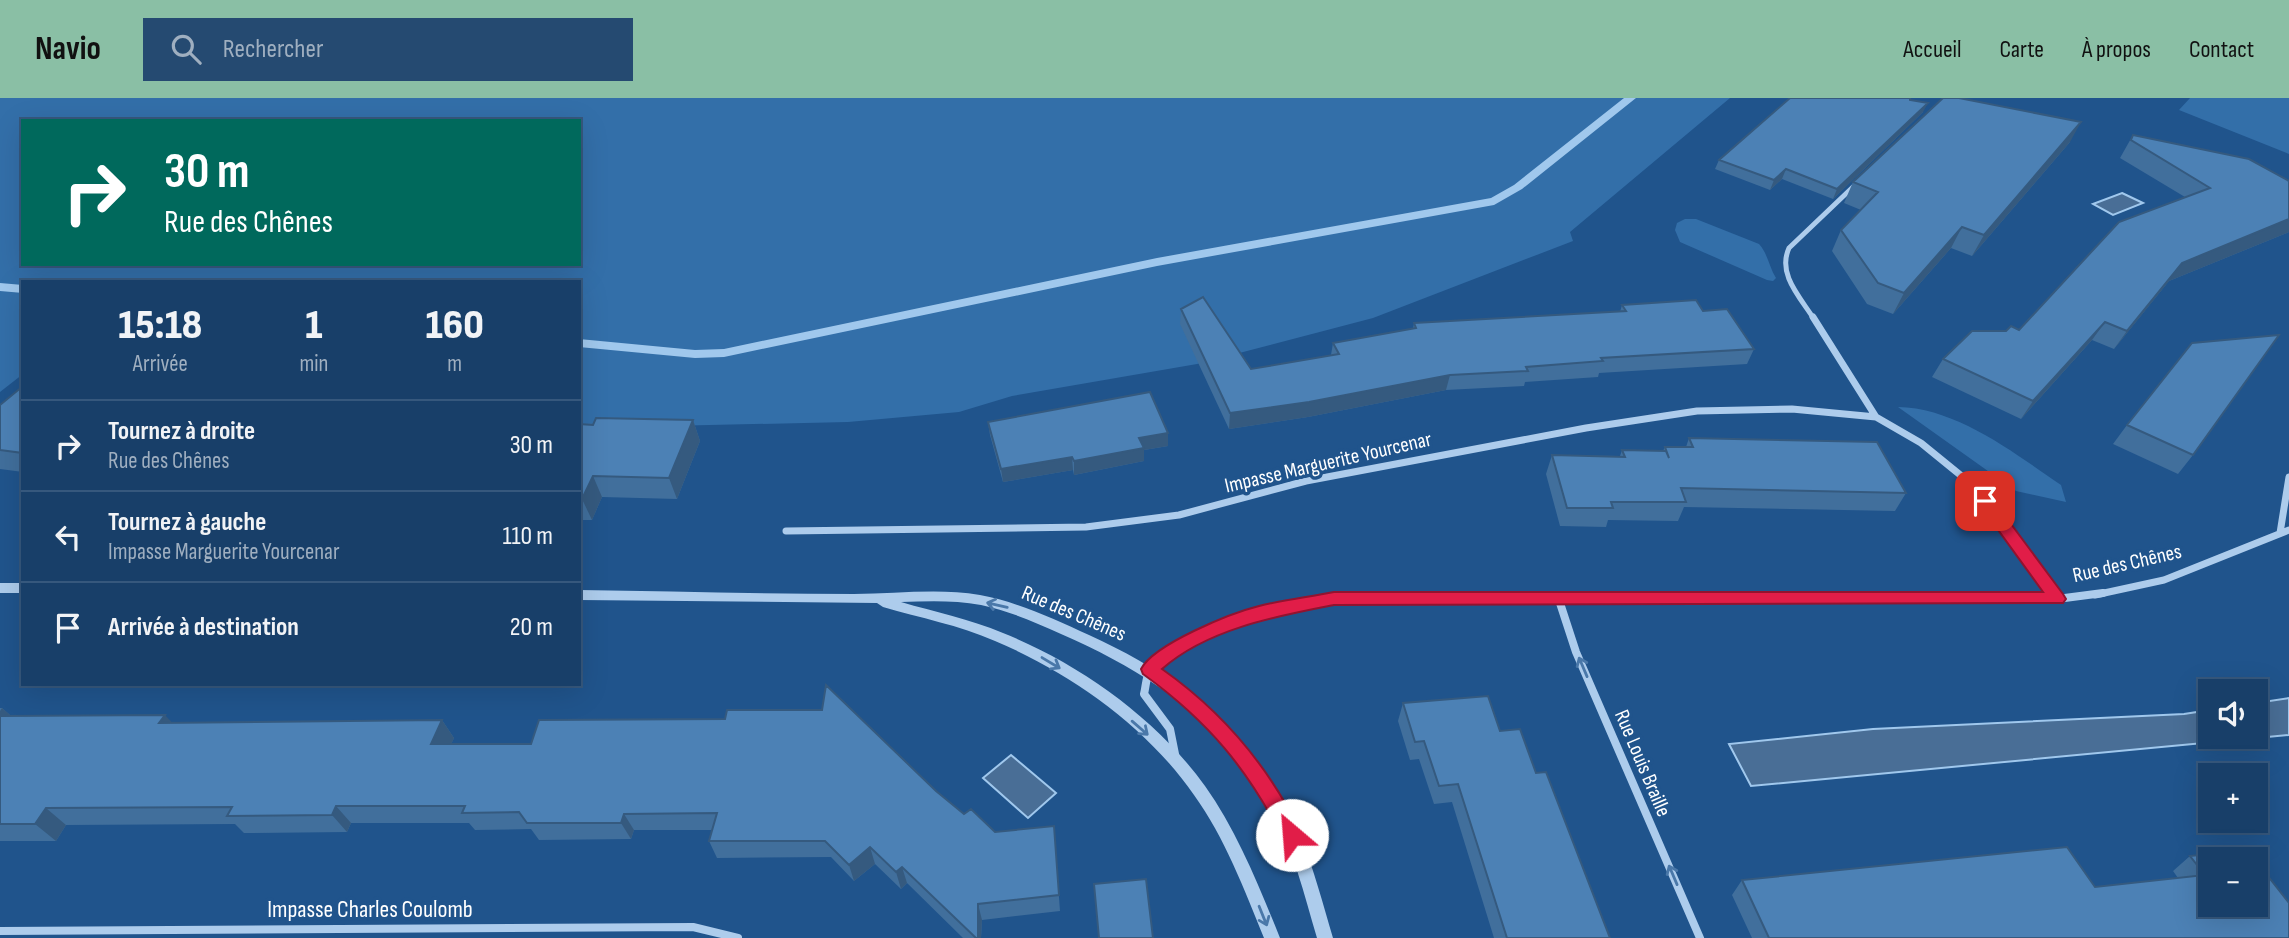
<!DOCTYPE html>
<html lang="fr">
<meta charset="utf-8">
<style>
:root{--surface:#183f69;--page:#254a71;--text:#f1f3f6;--muted:#9fafc0;--line:#36587d;--accent:#8abfa5}
body{margin:0;font-family:"Sofia Sans Condensed",sans-serif;background:var(--page);color:var(--text);height:100vh;display:flex;flex-direction:column;font-size:26px;white-space:nowrap}
*{box-sizing:border-box;margin:0}
p{font-size:23px;color:var(--muted)}
.icon{flex:none;width:38px;height:38px;fill:none;stroke:currentColor;stroke-width:2;stroke-linecap:round;stroke-linejoin:round}
.map{position:relative;flex:1;overflow:hidden}
.panel{position:absolute;left:21px;top:182px;width:560px;height:406px;display:flex;flex-direction:column;background:var(--surface);border-radius:0px;box-shadow:0 7px 28px #0002,0 0 0 2px var(--line)}
.panel>*{flex:none}
.top-card{position:absolute;left:21px;top:21px;width:560px;height:147px;border-radius:0px;box-shadow:0 7px 28px #0002,0 0 0 2px var(--line);background:#00695c;color:#fff;overflow:hidden}
.fabs{position:absolute;left:2198px;top:581px;display:grid;gap:14px}
.fabs a{display:grid;place-items:center;width:70px;height:70px;border-radius:0px;background:var(--surface);box-shadow:0 7px 28px #0002,0 0 0 2px var(--line);font-size:35px}
.pin{position:absolute;display:grid;place-items:center;width:60px;height:60px;color:#fff;margin:-30px;border-radius:14px;box-shadow:0 4px 10px #0006}
.me{position:absolute;width:77px;margin:-38px;rotate:333deg;stroke-linejoin:round;filter:drop-shadow(0 0 5px #0008)}
.turn{display:flex;align-items:center;gap:24px;height:147px;padding:0 28px;font-size:32px}
.turn .icon{width:91px;height:91px;stroke-width:2.5}
.turn b{display:block;font-size:49px;line-height:60px}
.eta{display:flex;justify-content:space-evenly;align-items:center;height:119px;text-align:center}
.eta b{font-size:42px;font-weight:800;line-height:49px}
ul{padding:0;list-style:none}
li{display:flex;align-items:center;gap:21px;height:91px;padding:0 28px;border-top:2px solid var(--line)}
li div{flex:1}
li b{display:block;font-size:26px}
li em{font-style:normal}
header{display:flex;align-items:center;gap:42px;box-sizing:border-box;height:98px;padding:0 35px;background:var(--accent);color:#111}
header strong{font-size:33px}
nav{display:flex;gap:38px;margin-inline-start:auto;font-size:24px}
.search{width:490px;height:63px;background:var(--page);display:flex;align-items:center;gap:18px;box-sizing:border-box;padding:0 24px;border-radius:0px;color:var(--muted);font-size:26px}
.map>svg:first-child{display:block}
</style>
<header>
<strong>Navio</strong>
<div class="search"><svg class="icon" aria-label="search" viewBox="0 0 24 24"><circle cx="10" cy="10" r="6"/><path d="M15 15l6 6"/></svg>Rechercher</div>
<nav><a>Accueil</a><a>Carte</a><a>À propos</a><a>Contact</a></nav>
</header>
<div class="map">
<svg width="2289" height="840" viewBox="0 0 2289 840">
<rect width="100%" height="100%" fill="#20548c"/>
<path fill="#336fa9" fill-rule="evenodd" d="M0,0h1730l-160,134 3,9 -200,77 -176,46 -185,32 -53,16 -111,10 -269,6v-146h-556v92l-23,18zM23,23h556v143h-556z
M2190,0h99v56l-110,-44z
M1685,121h11l63,25c9,10 10,23 17,34l-3,3 -6,-1 -87,-38 -5,-12 2,-7z
M1898,309c59,1 116,46 163,78l5,17 -50,-11z"/>
<path fill="#496e96" stroke="#a0c8ed" stroke-width="2" d="M2122,95l21,10 -30,12 -20,-11z
M2289,600v37l-538,51 -22,-42 144,-15 311,-15 26,-4v27h46v-34z
M1011,657l45,38 -28,25 -45,-40z"/>
<g fill="none" stroke-linecap="round" stroke-linejoin="round">
<path fill="#a0c8ed" fill-rule="evenodd" d="M1624,0h12l-114,91 -28,16 -337,61 -433,91 -29,1 -116,-11v-8l116,11 29,-1 433,-91 334,-60 23,-13z
M0,185l23,2v8l-23,-2z"/>
<path stroke="#adccec" stroke-width="5" d="M1814,221c-14,-22 -37,-45 -25,-71l65,-62"/>
<path stroke="#adccec" stroke-width="7" d="M1813,219l63,100
M786,433l300,-4 93,-12 127,-34 280,-53 111,-17 95,-2 84,8 45,26 43,35 21,23 69,94
M2280,435l9,-56
M2095,497l69,-15 125,-50"/>
<path stroke="#adccec" stroke-width="8" d="M2052,495l5,6
M1559,502l17,52 124,286
M1176,661l-6,-30 -26,-35c2,-8 2,-19 7,-26 8,-12 25,-18 37,-24 47,-23 94,-37 146,-45h723l46,-6
M0,833l693,-4 45,11"/>
<path fill="#adccec" fill-rule="evenodd" d="M0,485h23v10h-23z
M579,492c92,1 183,4 275,4 42,0 84,-6 126,1 38,7 74,24 109,40 95,43 171,104 212,202 13,33 22,67 32,101h-16c-13,-44 -24,-90 -46,-131 -45,-84 -125,-136 -210,-173 -26,-12 -52,-23 -80,-29 -26,-5 -53,-4 -80,-3 34,10 69,17 102,31 77,31 153,85 202,153 32,45 54,100 75,152h-16c-20,-49 -39,-100 -70,-143 -47,-68 -123,-122 -199,-154 -36,-16 -75,-23 -112,-34l-6,-4 -298,-3z"/>
</g>
<path fill="#416f9c" d="M1910,2l13,12 -90,87 -51,-20 -12,11 -55,-21 4,-9z
M2133,37l156,46v51l-120,49 -55,68 -22,-9 -71,79 -89,-42 11,-18 76,-29 166,-133 -65,-39z
M2070,44l-98,114 -21,-8 -58,66 -26,-10 -35,-53 9,-21 20,-20 -17,-7 9,-21z
M1622,207l81,6 51,38 -7,15 -148,9 -1,4 -73,5 -1,4 -78,4 -138,27 -79,12 -49,-105 1,-15 70,60 80,-14 2,-12 80,-14 1,-6 206,-11z
M23,288v86l-23,-3v-64z
M693,322l7,21 -23,58 -75,-2 -10,23h-13v-96z
M988,324l180,24 -24,4v11l-70,14 -1,-5 -70,12 -13,-47z
M2127,327l66,30 -15,19 -65,-30z
M1689,340l217,55 -11,18 -211,-4 -6,14 -70,-1 -2,7 -46,-1 -14,-52 6,-19 68,1 2,-6 41,1 2,-4h21z
M1403,605l97,28 36,42 74,165h-116l-42,-136 -18,2 -15,-45 -9,1 -12,-39z
M0,610h2l9,8 161,7 270,-3 12,18 -3,6 485,47 28,23 31,18 60,10 5,69 -78,9 -1,18h-18l-56,-55 -6,6 -26,-25 -21,17 -23,-24 -114,1 -8,-17 3,-11h-78l-3,9 -92,1 -8,-11 -56,1 -6,-7h-118l-4,9 -103,1 -9,-9 -169,1 -10,16h-56z
M2190,758l99,82h-537l-20,-43 10,-15 353,7 83,-9 -5,-7z"/>
<path fill="#355a7f" d="M1928,5l-5,9 -90,87 4,-10z
M2081,24l-11,20 -98,114 12,-21z
M1786,71l-4,10 -12,11 4,-10z
M2289,121v13l-120,49 -55,68 13,-18 55,-68z
M1962,129l-11,21 -58,66 11,-21z
M2105,224l-13,18 -71,79 12,-18z
M1450,277l-4,15 -138,27 -79,12 1,-16z
M693,322l7,21 -23,58 -8,-21z
M1168,335v13l-24,4v11l-70,14v-14l65,-23z
M1072,359l1,13 -70,12 -2,-13z
M593,378l9,21 -10,23 -10,-21z
M2,610l20,17 -22,-6v-8z
M165,617l17,18 -23,-10z
M442,622l12,18 -11,24 -12,-18z
M336,708l15,17 -4,9 -15,-17z
M46,710l20,17 -10,16 -21,-17z
M624,716l10,16 -3,9 -10,-16z
M870,749l5,17 -21,17 -5,-16z
M902,769l5,16 -6,6 -5,-17z
M978,806l4,16 -1,18h-3z"/>
<path fill="#4c81b5" stroke="#355a7f" stroke-width="2" d="M1790,0h120v2l18,3 -91,86 -51,-20 -12,11 -55,-20z
M1943,0h16l122,24 -97,113 -22,-8 -58,66 -26,-10 -37,-53 37,-38 -25,-10z
M2133,37l116,24 40,22v38l-107,44 -55,68 -22,-9 -72,79 -90,-42 29,-28h34l5,-5 8,4 100,-108 91,-34 -79,-48z
M1203,199l48,72 88,-15 -6,-11 83,-15 -2,-5 212,-12 -4,-6 74,-5 7,11 24,-2 27,40 -153,9 2,3 -77,6 2,4 -78,4 -141,27 -79,11 -49,-104z
M2279,237l-86,120 -66,-30 65,-82z
M23,288v67l-23,-3v-45z
M1150,294l18,41 -29,5 5,10 -70,13 -2,-4 -71,12 -13,-47z
M596,320l97,2 -24,58 -76,-2 -11,23h-3v-75l14,1z
M1689,340l188,4 29,51 -225,-5 5,14h-75l2,6h-46l-15,-53 73,2 -3,-7 44,1 3,7 -4,-11h28z
M826,587l110,106 28,23 7,-5 24,23 59,-6 5,69 -81,9v34h-2l-74,-71 -6,5 -26,-25 -21,18 -24,-24h-116l8,-28 -93,1 -3,9h-94l-8,-11 -57,1 3,-7h-129l-4,9 -105,1 5,-9 -186,1 -11,16h-35v-108l165,-1 -6,8 283,-3 -11,24h100l8,-24 186,-1 2,-9h95z
M1488,598l12,35 20,-2 16,44 10,-1 64,166h-103l-49,-154 -19,2 -15,-45 -9,1 -12,-39z
M2067,749l28,40 110,-12 -15,-19 57,-6 8,9h-45v46h46v-44l33,42v35h-520l-27,-58z
M1146,781l7,59h-54l-5,-54z"/>
<defs><path id="oneway-shaft" d="M-6 0H5M1.5-3L5.5 0L1.5 3" fill="none" stroke-width="1.6" stroke-linecap="round" stroke-linejoin="round" transform="scale(1.75)"/></defs>
<g stroke="#4a78a9">
<use href="#oneway-shaft" transform="translate(997 507) rotate(-167)"/>
<use href="#oneway-shaft" transform="translate(1051 565) rotate(31)"/>
<use href="#oneway-shaft" transform="translate(1583 569) rotate(-113)"/>
<use href="#oneway-shaft" transform="translate(1140 630) rotate(41)"/>
<use href="#oneway-shaft" transform="translate(1673 777) rotate(-113)"/>
<use href="#oneway-shaft" transform="translate(1263 818) rotate(68)"/>
</g>
<path fill="#e11d48" stroke="#92132f" stroke-width="2" d="M1985,397l6,2 72,97 3,5 -3,4 -729,2c-57,11 -127,24 -172,64 61,43 108,99 140,166l-3,7 -7,2 -7,-2c-37,-73 -76,-120 -142,-168l-2,-5c13,-25 90,-56 118,-63 24,-6 50,-9 75,-14h709l-63,-87 -3,-4z"/>
<g text-anchor="middle" stroke-width="7" stroke-linejoin="round" paint-order="stroke">
<g font-size="21" fill="#fff" stroke="#20548c">
<text transform="translate(1328 364) rotate(-13)" y="7">Impasse Marguerite Yourcenar</text>
<text transform="translate(2127 465) rotate(-13)" y="7">Rue des Chênes</text>
<text transform="translate(1074 515) rotate(23)" y="7">Rue des Chênes</text>
<text transform="translate(1643 665) rotate(67)" y="7">Rue Louis Braille</text>
</g>
<g font-size="24" fill="#fff" stroke="#20548c">
<text x="370" y="819">Impasse Charles Coulomb</text>
</g>
</g>
</svg>
<div class="fabs">
<a><svg class="icon" aria-label="sound" viewBox="0 0 24 24"><path d="M4 9h4l5-4v14l-5-4H4zM17 9q2 3 0 6"/></svg></a>
<a>+</a>
<a>−</a>
</div>
<div class="pin" style="left:1985px;top:403px;background:#d93025"><svg class="icon" aria-label="arrive" viewBox="0 0 24 24"><path d="M6 21V4h12l-3 4 3 4H6"/></svg></div>
<svg class="me" style="left:1292px;top:737px" viewBox="-20 -20 40 40"><circle r="19" fill="#fff"/><path d="M0-13L10 11 0 6-10 11z" fill="#e11d48"/></svg>
<div class="top-card">
<div class="turn"><svg class="icon" aria-label="right" viewBox="0 0 24 24"><path d="M7 20v-9h11M14 6l5 5-5 5"/></svg><div><b>30 m</b>Rue des Chênes</div></div>
</div>
<section class="panel">
<div class="eta">
<div><b>15:18</b><p>Arrivée</p></div>
<div><b>1</b><p>min</p></div>
<div><b>160</b><p>m</p></div>
</div>
<ul>
<li><svg class="icon" aria-label="right" viewBox="0 0 24 24"><path d="M7 20v-9h11M14 6l5 5-5 5"/></svg><div><b>Tournez à droite</b><p>Rue des Chênes</p></div><em>30 m</em></li>
<li><svg class="icon" aria-label="left" viewBox="0 0 24 24"><path d="M17 20v-9H6M10 6l-5 5 5 5"/></svg><div><b>Tournez à gauche</b><p>Impasse Marguerite Yourcenar</p></div><em>110 m</em></li>
<li><svg class="icon" aria-label="arrive" viewBox="0 0 24 24"><path d="M6 21V4h12l-3 4 3 4H6"/></svg><div><b>Arrivée à destination</b></div><em>20 m</em></li>
</ul>
</section>
</div>
